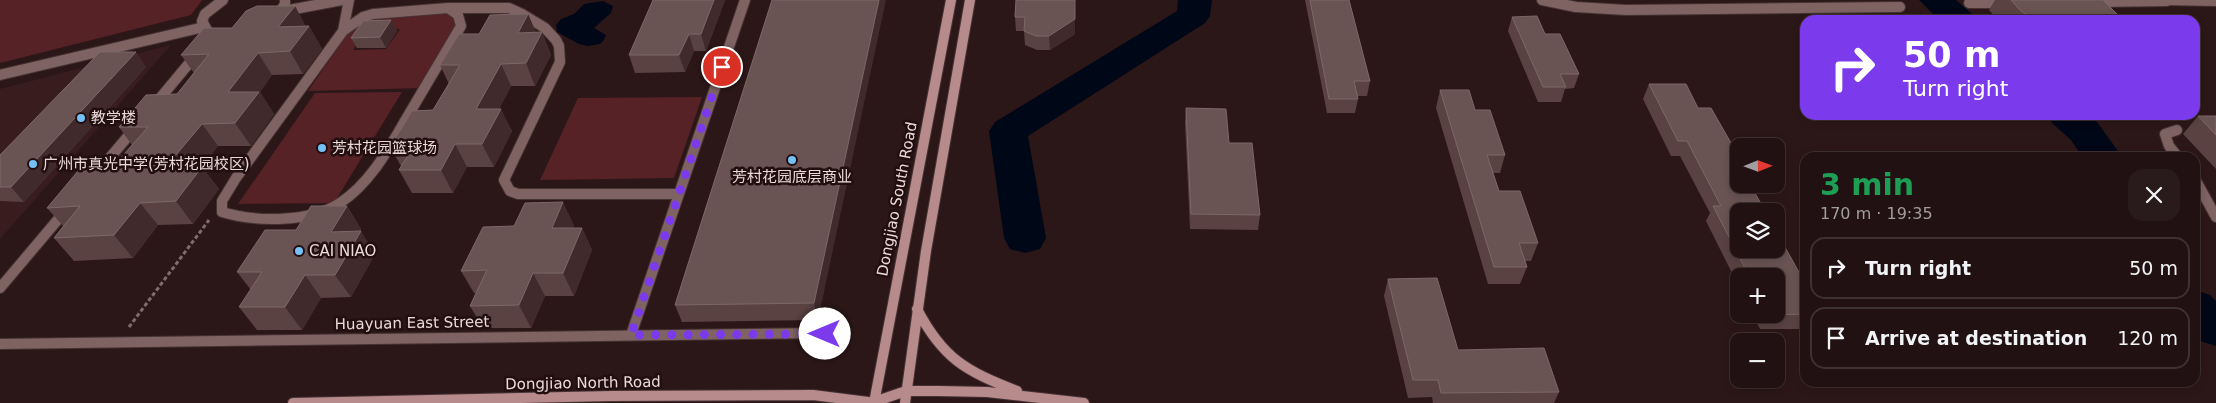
<!DOCTYPE html>
<meta charset="utf-8">
<style>
:root{--surface:#211112;--page:#291a1b;--text:#f1f3f6;--muted:#a29d9f;--line:#3e3132}
body{margin:0;font-family:"DejaVu Sans","Noto Sans SC",sans-serif;background:var(--page);color:var(--text);height:100vh;display:flex;flex-direction:column;font-size:19px;white-space:nowrap}
*{box-sizing:border-box;margin:0}
p{font-size:16px;color:var(--muted)}
.icon{flex:none;width:28px;height:28px;fill:none;stroke:currentColor;stroke-width:2;stroke-linecap:round;stroke-linejoin:round}
.map{position:relative;flex:1;overflow:hidden}
.panel{position:absolute;left:1800px;top:152px;width:400px;height:235px;display:flex;flex-direction:column;background:var(--surface);border-radius:15px;box-shadow:0 2px 8px #0003,0 0 0 1px var(--line)}
.panel>*{flex:none}
.top-card{position:absolute;left:1800px;top:15px;width:400px;height:105px;border-radius:15px;box-shadow:0 2px 8px #0003,0 0 0 1px var(--line);background:#7c3aed;color:#fff;overflow:hidden}
.needle{width:32px;rotate:89deg}
.fabs{position:absolute;left:1730px;top:138px;display:grid;gap:10px}
.fabs a{display:grid;place-items:center;width:55px;height:55px;border-radius:10px;background:var(--surface);box-shadow:0 2px 8px #0003,0 0 0 1px var(--line);font-size:25px}
.pin{position:absolute;display:grid;place-items:center;width:42px;height:42px;color:#fff;margin:-21px;border:2px solid #fff;border-radius:50%;box-shadow:0 1px 5px #0007}
.me{position:absolute;width:55px;margin:-28px;rotate:270deg;stroke-linejoin:round;filter:drop-shadow(0 0 4px #0008)}
.turn{display:flex;align-items:center;gap:18px;height:105px;padding:0 20px;font-size:22px}
.turn .icon{width:65px;height:65px;stroke-width:2.5}
.turn b{display:block;font-size:35px;line-height:42px}
.round{display:grid;place-items:center;flex:none;width:52px;height:52px;border-radius:15px;background:var(--page)}
.headline{display:flex;align-items:center;justify-content:space-between;height:85px;padding:0 20px}
h1{font-size:30px;font-weight:700;line-height:38px;color:#1e9e55}
ul{padding:0;list-style:none}
li{display:flex;align-items:center;gap:15px;height:62px;margin:0 10px 8px;padding:0 10px;border:2px solid var(--line);border-radius:15px}
li div{flex:1}
li b{display:block;font-size:19px}
li em{font-style:normal}
.map>svg:first-child{display:block}
</style>
<div class="map">
<svg width="2216" height="403" viewBox="0 0 2216 403">
<rect width="100%" height="100%" fill="#2c1718"/>
<path fill="#391d1e" d="M171,45l-171,194v-150z"/>
<path fill="#562226" fill-rule="evenodd" d="M0,0h202l-11,15 -191,48z
M445,12l9,7 2,11 -35,58 -113,3 42,-61 17,-12zM400,29l-14,20 -33,1 13,-20z
M402,92l-68,111 -96,1 77,-111z
M702,97l-28,81 -134,2 38,-82z"/>
<path fill="#000717" d="M603,1l10,5 -2,7 -17,15 12,7 -2,5 -4,4 -12,2 -9,-2 -22,-12 -1,-7 5,-6 13,-5 10,-10z"/>
<g fill="none" stroke-linecap="round" stroke-linejoin="round">
<path fill="#000717" fill-rule="evenodd" d="M1178,0h34l-2,16 -5,7 -177,113 18,102 -6,11 -15,4 -15,-4 -6,-11 -15,-107 6,-9 182,-111z
M1919,0h37l15,13 5,7h-37z
M2047,115h42l8,7 26,36h-40l-12,-18 -18,-16z
M2195,290l15,5 6,6v45l-16,-5 -5,-6z"/>
<g stroke="#463233" stroke-width="12">
<path id="lane" d="M2093,2l74,-1
M1969,3h37
M448,8l10,7 3,11c-17,29 -35,59 -52,88 -19,32 -37,68 -69,89 -30,20 -85,19 -118,9v-11l14,-23 107,-147 20,-14 10,-3z
M449,8h60l13,6 23,14 11,12 3,6 1,16 -56,118 6,11 8,3h161
M284,11l58,-11
M277,16l8,-12v-4
M207,30l-5,-9 3,-7 18,-14
M343,31l6,-31
M0,75l204,-48
M156,103l40,-48
M91,180l44,-52
M0,288l66,-78
M631,335l114,-335
M0,344l825,-11"/>
</g>
<g stroke="#463233" stroke-width="12">
<path id="street" d="M1542,0l34,7 50,3 274,-3
M2165,0l51,1
M2177,130l-12,4 4,12 10,12
M2195,179l21,38"/>
</g>
<g stroke="#463233" stroke-width="12">
<path id="secondary" d="M917,309c26,50 49,62 100,82
M874,402l32,-11h32l49,1 97,11
M293,403l319,-7 201,-1 63,8
M874,403l77,-403
M905,403l21,-152 44,-251"/>
</g>
<path stroke="#7f6d6e" stroke-width="3" stroke-dasharray="4 2.5" stroke-linecap="butt" d="M129,327l80,-107"/>
<use href="#lane" stroke="#7f6363" stroke-width="10"/>
<use href="#street" stroke="#7f6363" stroke-width="10"/>
<use href="#secondary" stroke="#b78a8b" stroke-width="10"/>
</g>
<path fill="#5a4242" d="M653,0h72l-19,51h-12l-9,21 -50,1 -6,-18z
M772,0l46,320 -136,2 -7,-17z
M1016,0l59,34 -25,16h-13l-12,-5 -1,-14h-8l-1,-14z
M1305,0h44l21,81 -3,15h-10l1,3 -3,14h-28z
M1995,0h108l20,20h-125l-9,-10z
M528,14l8,19 6,-1 9,23 -16,31h-24l-12,23 13,22 -18,36h-27l-14,26h-41l-13,-23 2,-4 -11,-19 43,-37 16,-26 -9,-19z
M1512,17l33,17 34,40 -5,14 -9,1 -4,13h-23l-30,-71z
M391,20l6,11 -11,17h-29l-6,-10z
M309,26l13,23 -19,25 -31,1 -12,17 14,22 -23,32h-33l-16,21 17,22 -26,35 -35,1 -25,33 -59,3 -20,-23 9,-12 -16,-18 63,-38 22,-25 -13,-18 58,-33 17,-21 -13,-18 51,-27z
M146,67l-122,135 -24,-1v-46z
M1649,84l90,100 66,99v46h-45l-8,-15h24v-38h-37v11l-33,-66 4,-8 -30,-57h-9l-28,-57z
M1440,90l35,20 30,45 -5,18h-7l6,18 39,52 -7,18h-6l2,6 -7,17h-32l-52,-176z
M1186,108l43,35 31,72 -2,15 -68,-1 -5,-106z
M2198,116h18v53l-33,-35z
M347,206l14,23 -1,2 15,23 -24,43 -30,1 -19,32h-45l-18,-23 12,-17 -14,-18z
M574,225l-1,3h9l10,22 -18,46h-29l-14,32h-48l-13,-22 6,-13h-2l-13,-22z
M1388,279l70,71 101,42 -5,11h-121l-1,-6 -24,1 -24,-102z"/>
<path fill="#412a2b" d="M714,0h11l-19,51 -5,-17z
M879,0h7l-68,320 -4,-17z
M1075,0v34l-25,16 -1,-14z
M295,6l12,22 2,-2 13,23 -19,25 -13,-23 -12,-24z
M528,14l10,23 -20,-4z
M391,20l6,11 -11,17 -6,-11z
M542,32l9,23 -16,31 -9,-23z
M689,34l5,17 -9,21 -6,-17z
M136,52l10,15 -122,135 -13,-15z
M258,53l14,22 -12,17 14,22 -23,32 -16,-23 -7,-31z
M501,64l10,22 -24,46 -11,-23z
M501,109l11,22 -18,36 -12,-23z
M202,124l16,22 -16,21 17,22 -26,35 -17,-23 -11,-33z
M455,144l12,23 -14,26 -12,-23z
M563,202l11,23 -11,26 -11,-23z
M140,203l18,22 -25,33 -19,-23z
M347,206l14,23 -15,26 -15,-23z
M582,228l10,22 -18,46 -11,-23z
M361,231l14,23 -24,43 -16,-22z
M533,273l12,23 -14,32 -12,-23z
M305,275l16,23 -19,32 -17,-23z"/>
<path fill="#695353" stroke="#7d6868" d="M653,0h61l-13,34h-12l-10,21h-50z
M772,0h107l-65,303 -139,2z
M1016,0h59v19l-26,17h-13l-12,-5 1,-14h-10z
M1310,0h39l21,81h-16l4,18h-29z
M2011,0h92l20,20h-90l-13,-10z
M257,6h38l-17,21 31,-1 -19,25 -32,2 -30,39h31l-24,31 -33,1 -37,44 37,-1 -26,34 -36,2 -26,32 -60,3 26,-32 -33,2 31,-37 32,-1 38,-43h-29l27,-32 31,-1 32,-40 -28,1 23,-27h28l14,-17z
M528,14l-10,19 24,-1 -16,31 -25,1 -25,45h25l-19,35h-27l-14,26h-42l14,-23h-23l22,-36 21,-1 27,-45h-20l19,-31h20l11,-19z
M1537,16l8,18h15l19,40h-19l6,13h-23l-31,-70z
M391,20l-11,17 -29,1 12,-17z
M100,52h36l-125,135h-11v-32z
M1649,84h37l12,24h13l28,49v27h11l15,27h-26v38h37v-18l29,52v31l-36,1v-1h7v-38h-27l-36,-70h8l-34,-65h-9z
M1440,90h29l6,20h15l15,45h-18l12,36h21l18,52h-19l8,24h-33z
M1186,108l40,1 3,34h23l8,72 -69,-1z
M2198,116h18v19z
M563,202l-11,26h30l-19,45h-30l-14,32 -49,1 17,-36 -26,1 22,-44 31,-1 11,-23z
M311,206h36l-16,26 30,-1 -26,44h-30l-20,32h-46l23,-35h-25l28,-42h31z
M1437,278l21,72 86,-2 15,44 -118,1 -3,-13h-25l-25,-101z"/>
<g fill="none" stroke-linecap="round" stroke-linejoin="round">
<path stroke="#7c3aed" stroke-width="9" stroke-dasharray="0 16.2" d="M722,67l-91,268 194,-1"/>
</g>
<g fill="#75c0f6" stroke="#220e0f" stroke-width="2">
<circle cx="81" cy="118" r="5"/>
<circle cx="322" cy="148" r="5"/>
<circle cx="792" cy="160" r="5"/>
<circle cx="33" cy="164" r="5"/>
<circle cx="299" cy="251" r="5"/>
</g>
<g text-anchor="middle" stroke-width="5" stroke-linejoin="round" paint-order="stroke">
<g font-size="15" fill="#e9dada" stroke="#220e0f" text-anchor="start">
<text x="91" y="123">教学楼</text>
<text x="332" y="153">芳村花园篮球场</text>
<text x="43" y="169">广州市真光中学(芳村花园校区)</text>
<text x="792" y="182" text-anchor="middle">芳村花园底层商业</text>
<text x="309" y="256">CAI NIAO</text>
</g>
<g font-size="15" fill="#e9dada" stroke="#220e0f">
<text transform="translate(897 199) rotate(-79)" y="5">Dongjiao South Road</text>
<text transform="translate(412 323) rotate(-1)" y="5">Huayuan East Street</text>
<text transform="translate(583 383) rotate(-1)" y="5">Dongjiao North Road</text>
</g>
</g>
</svg>
<div class="fabs">
<a><svg class="needle" viewBox="-14 -14 28 28"><path d="M0-13l5 13h-10z" fill="#e53935"/><path d="M0 13l5-13h-10z" fill="#a29d9f"/></svg></a>
<a><svg class="icon" aria-label="layers" viewBox="0 0 24 24"><path d="M12 4l9 5-9 5-9-5zM3 14l9 5 9-5"/></svg></a>
<a>+</a>
<a>−</a>
</div>
<div class="pin" style="left:722px;top:67px;background:#d93025"><svg class="icon" aria-label="arrive" viewBox="0 0 24 24"><path d="M6 21V4h12l-3 4 3 4H6"/></svg></div>
<svg class="me" style="left:825px;top:334px" viewBox="-20 -20 40 40"><circle r="19" fill="#fff"/><path d="M0-13L10 11 0 6-10 11z" fill="#7c3aed"/></svg>
<div class="top-card">
<div class="turn"><svg class="icon" aria-label="right" viewBox="0 0 24 24"><path d="M7 20v-9h11M14 6l5 5-5 5"/></svg><div><b>50 m</b>Turn right</div></div>
</div>
<section class="panel">
<div class="headline"><div><h1>3 min</h1><p>170 m · 19:35</p></div><a class="round"><svg class="icon" aria-label="close" viewBox="0 0 24 24"><path d="M6 6l12 12M18 6L6 18"/></svg></a></div>
<ul>
<li><svg class="icon" aria-label="right" viewBox="0 0 24 24"><path d="M7 20v-9h11M14 6l5 5-5 5"/></svg><div><b>Turn right</b></div><em>50 m</em></li>
<li><svg class="icon" aria-label="arrive" viewBox="0 0 24 24"><path d="M6 21V4h12l-3 4 3 4H6"/></svg><div><b>Arrive at destination</b></div><em>120 m</em></li>
</ul>
</section>
</div>
